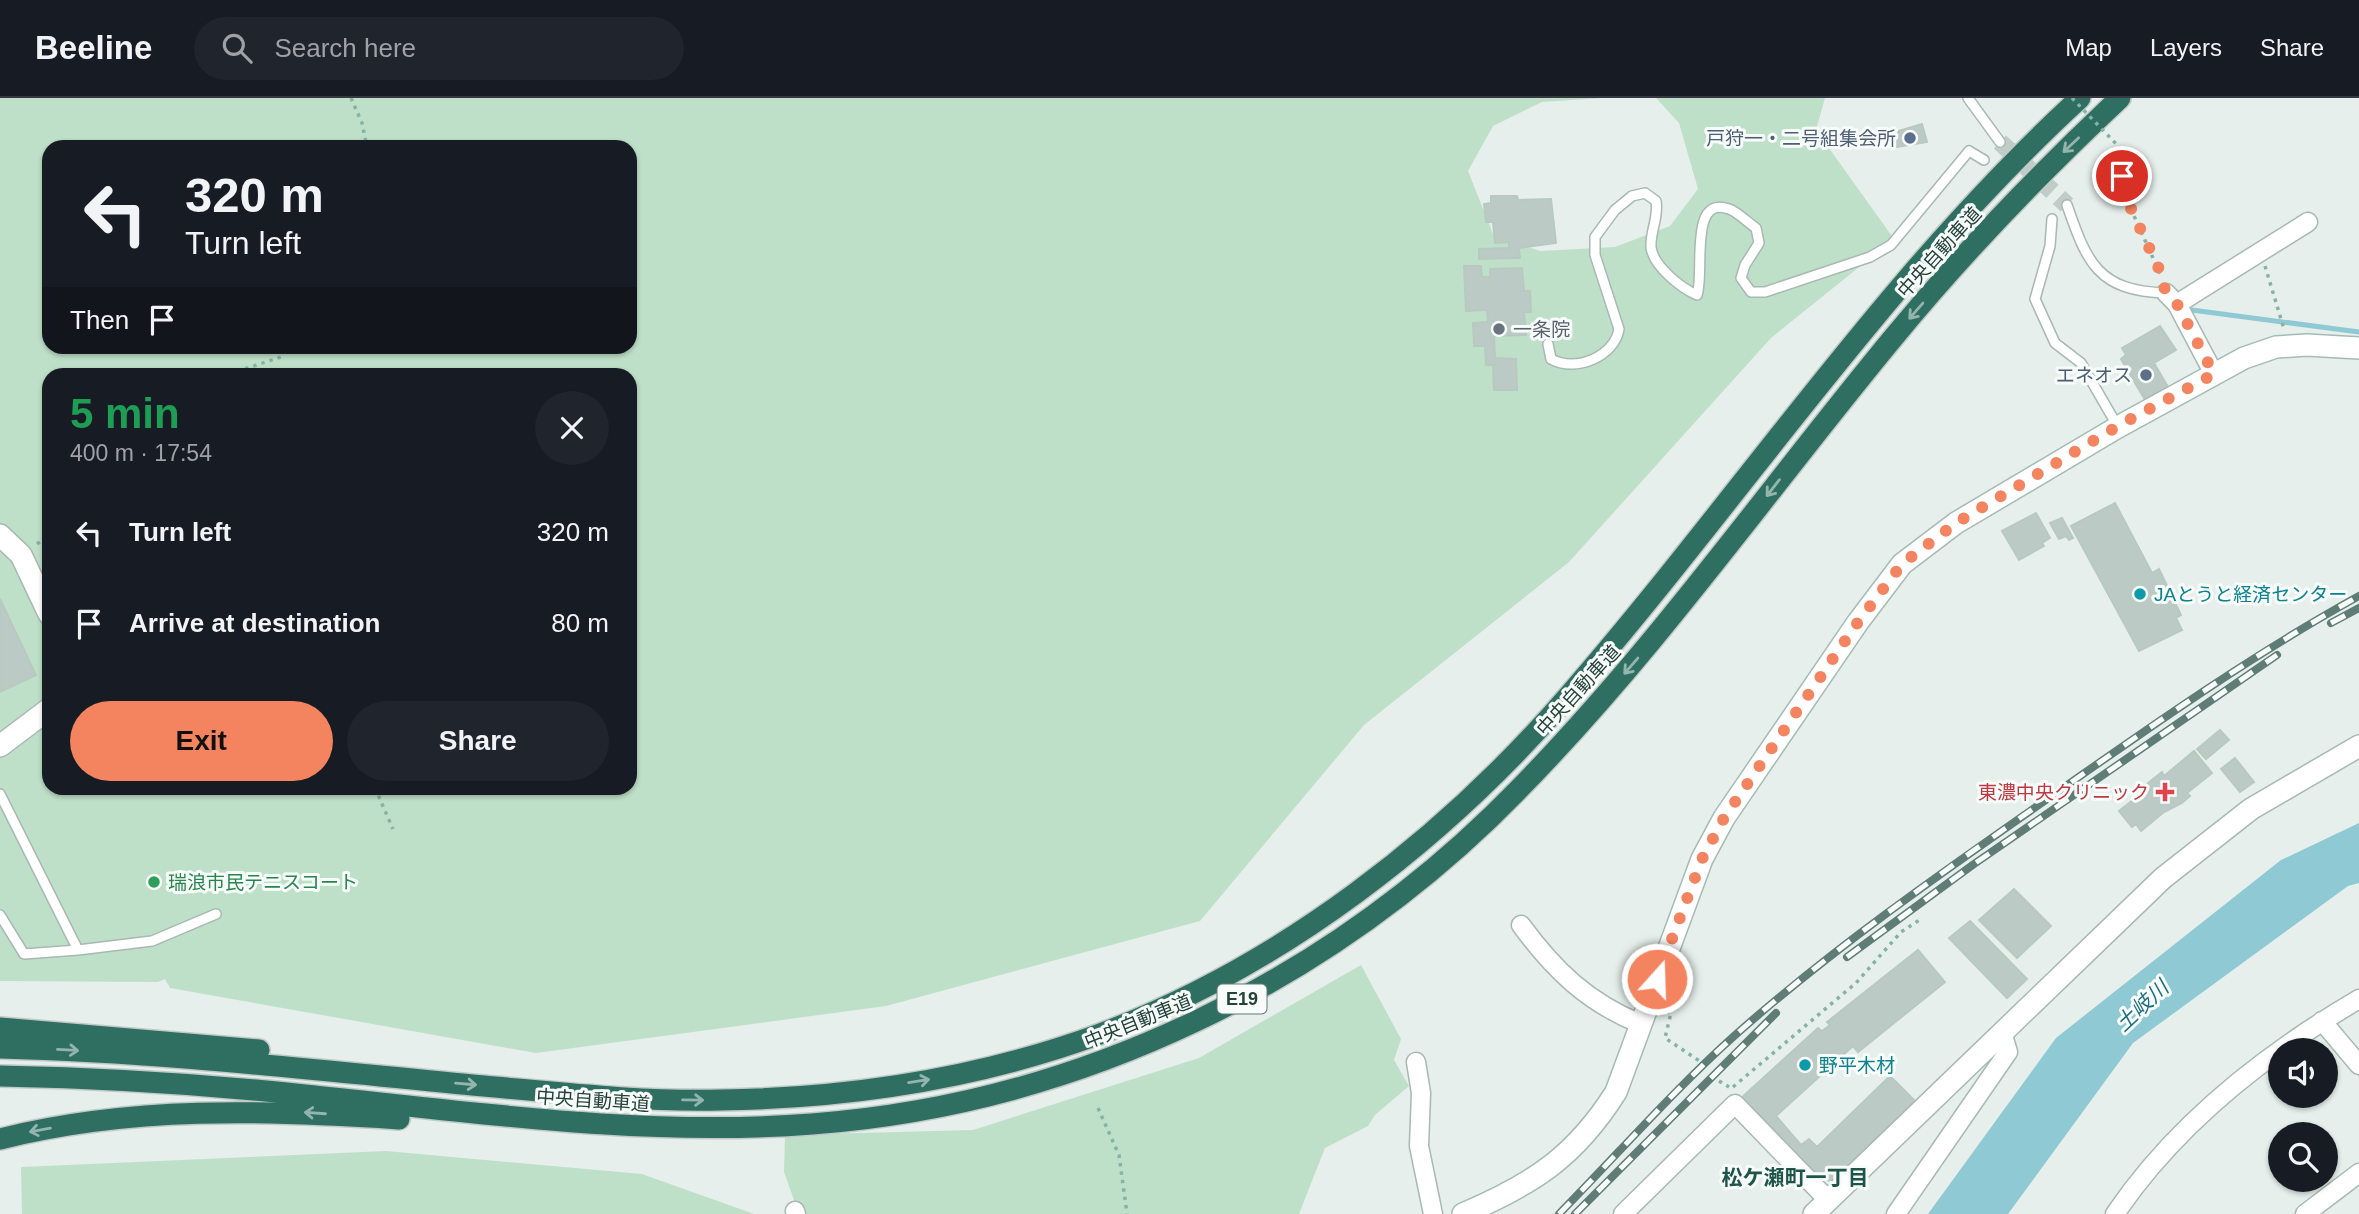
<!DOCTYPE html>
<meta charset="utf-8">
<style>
:root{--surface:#171b24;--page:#20242c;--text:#f1f3f6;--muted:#9ea1a6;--line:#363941;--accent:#f4845f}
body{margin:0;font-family:Arial,"Noto Sans JP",sans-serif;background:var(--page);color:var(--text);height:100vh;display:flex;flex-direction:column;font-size:26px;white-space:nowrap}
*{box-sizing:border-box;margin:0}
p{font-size:23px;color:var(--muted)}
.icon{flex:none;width:38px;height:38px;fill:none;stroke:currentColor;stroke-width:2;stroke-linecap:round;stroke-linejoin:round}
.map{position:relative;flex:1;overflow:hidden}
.drawer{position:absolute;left:42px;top:270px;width:595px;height:427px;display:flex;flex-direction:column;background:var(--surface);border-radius:21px;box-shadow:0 2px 5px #0004}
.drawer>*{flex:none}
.top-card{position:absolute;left:42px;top:42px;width:595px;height:214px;border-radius:21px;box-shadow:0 2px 5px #0004;background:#171b24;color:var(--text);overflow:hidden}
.tools{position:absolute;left:2268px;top:940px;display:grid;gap:14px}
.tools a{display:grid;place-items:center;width:70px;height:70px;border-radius:50%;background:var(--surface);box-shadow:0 2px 5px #0004;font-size:35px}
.pin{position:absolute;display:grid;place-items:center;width:60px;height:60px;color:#fff;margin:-30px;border:4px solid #fff;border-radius:50%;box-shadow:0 2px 7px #0007}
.me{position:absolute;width:77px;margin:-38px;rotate:20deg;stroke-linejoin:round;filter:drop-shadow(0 0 5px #0008)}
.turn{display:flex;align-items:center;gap:24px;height:147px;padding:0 28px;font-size:32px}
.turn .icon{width:91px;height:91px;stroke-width:2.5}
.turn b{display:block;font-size:49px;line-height:60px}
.then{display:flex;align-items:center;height:66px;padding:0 28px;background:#0003;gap:14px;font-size:26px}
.round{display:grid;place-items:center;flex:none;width:74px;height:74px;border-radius:37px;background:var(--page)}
.headline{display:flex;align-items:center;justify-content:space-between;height:119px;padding:0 28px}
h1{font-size:42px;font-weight:700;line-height:52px;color:#1e9e55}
.cta{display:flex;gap:14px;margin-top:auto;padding:14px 28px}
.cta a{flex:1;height:80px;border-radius:42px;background:var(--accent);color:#111;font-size:28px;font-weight:700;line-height:80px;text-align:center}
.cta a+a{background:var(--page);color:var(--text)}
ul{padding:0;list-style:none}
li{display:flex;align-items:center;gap:21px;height:91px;padding:0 28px}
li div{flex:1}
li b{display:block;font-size:26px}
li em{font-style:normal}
header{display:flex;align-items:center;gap:42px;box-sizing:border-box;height:98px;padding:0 35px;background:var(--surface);border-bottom:2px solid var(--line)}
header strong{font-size:33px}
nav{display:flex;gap:38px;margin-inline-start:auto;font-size:24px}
.search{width:490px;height:63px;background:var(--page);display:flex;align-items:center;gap:18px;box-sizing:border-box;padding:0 24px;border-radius:38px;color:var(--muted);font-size:26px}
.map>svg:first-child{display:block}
</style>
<header>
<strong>Beeline</strong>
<div class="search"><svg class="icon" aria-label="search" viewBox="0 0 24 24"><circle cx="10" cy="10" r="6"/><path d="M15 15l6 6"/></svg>Search here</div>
<nav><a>Map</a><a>Layers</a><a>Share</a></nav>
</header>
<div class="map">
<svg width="2359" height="1116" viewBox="0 0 2359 1116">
<rect width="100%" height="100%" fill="#e6efeb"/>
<path fill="#bfe0c8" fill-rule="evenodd" d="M0,0h1603l-61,4 -49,24 -25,45 25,63 47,17 75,-4 55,-21 28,-37 -19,-66 -23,-25h169l-9,32 78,109 -123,99 -202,224 -205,163 -164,196 -314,85 -350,47 -366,-65 -5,-9 -7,3 -158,-1zM49,49h581v199h-581zM49,276h581v414h-581z
M1361,867l40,74 -7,21 15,26 -34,29 -7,11 -43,22 -26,66h-500l-15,-42 1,-37 188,-5 226,-72z
M386,1053l256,23 112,40h-732l-1,-47z"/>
<path fill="#8ec9d4" d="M2359,725v60l-11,3 -215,157 -125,171h-80l128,-176 225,-178z"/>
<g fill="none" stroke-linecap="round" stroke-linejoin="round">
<path stroke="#8ec9d4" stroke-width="5" d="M2192,212l167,22"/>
</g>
<path fill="#bbcac4" stroke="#b8c9c2" stroke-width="2" d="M1922,26l5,18 -31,5 -4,-14z
M1491,98h26l1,4 33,-1 5,44 -37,5 1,10 -41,1v-10l30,-1v-6l-14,1 -2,-21h-7l-2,-18 7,-1z
M1464,168h17l1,11h8v-8l32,-1 2,23h6l1,21h-7l2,23 -32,1 1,22 21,1 1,31h-23l-1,-25h-7l-1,-19h-11l-1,-23 15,-1 -1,-12 -21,1z
M2160,228l16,24 -22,13 14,24 -23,13 -24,-41 5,-4 -4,-7z
M2115,405l37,70 7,-4 22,46 -5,3 6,12 -43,21 -68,-125z
M2036,415l14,25 -8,5 2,3 -25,14 -17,-29z
M2062,420l11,20 -4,2 -3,-4 -7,3 -9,-16z
M0,501l36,76 -36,17z
M2220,632l9,10 -23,19 -9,-10z
M2194,653l18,22 -25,20 3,3 -8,7 -18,9 -23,19 -5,-7 -4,3 -13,-16 27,-21 -3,-3 19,-15 2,4z
M2235,660l19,24 -14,10 -19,-23z
M2014,791l37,37 -34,32 -38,-38z
M1970,823l57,58 -20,19 -58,-60z
M1918,852l27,32 -87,70 -5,-6 -77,70 25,29 8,-6 8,8 73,-71 25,25 -81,81 -15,-4 -79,-79 78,-71 4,3 8,-6 -3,-3z"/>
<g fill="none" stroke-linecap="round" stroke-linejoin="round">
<path stroke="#bfccc8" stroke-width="18" stroke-dasharray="18 9" stroke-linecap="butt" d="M2000,44l67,63"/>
<g stroke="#a8b8b2" stroke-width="12">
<path id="service" d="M1968,0l32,44
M2067,107c20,58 31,86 99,88
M2052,121l-2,27 -15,53 20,44 26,20 37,64
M1548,246l3,15c25,14 64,-3 68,-30l-24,-74v-18l20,-27 17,-14 13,-3 11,8c3,17 -6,30 -5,46 2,19 30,41 46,48 8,-21 -9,-101 32,-86 9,3 19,14 27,19l3,15 -14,22 -4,13 10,14h14l105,-35 21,-12 78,-94 15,9
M0,696l78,156 74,-9 64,-27
M0,817l24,39 54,-4"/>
</g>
<g stroke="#a8b8b2" stroke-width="21">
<path id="minor" d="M2166,195l11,11 37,70
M2177,206l131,-82
M1521,827c33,45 67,78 120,99
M2322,923l37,44
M1416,964l5,31 -2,53 14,68
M795,1113l1,3
M1623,1116l112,-110 93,96
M1896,1116l112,-162 -6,-20
M2115,1116c61,-90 152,-161 244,-215
M2305,1116l54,-41"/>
</g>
<g stroke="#a8b8b2" stroke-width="24">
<path id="tertiary" d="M0,437l21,20 28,59
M0,648l49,-37
M1814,1116l349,-336 88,-69 108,-63"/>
</g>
<g stroke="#a4bbb3" stroke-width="24">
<path id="secondary" d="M1463,1116c70,-30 112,-57 153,-122l86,-233 22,-41 134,-196 44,-58 54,-41 162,-96 126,-69 32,-11 31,-2 52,3"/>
</g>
<g stroke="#c2cac8" stroke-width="24">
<path id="motorway" d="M0,930l259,22
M0,950c162,4 323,23 484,38 79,7 158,16 237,14 127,-2 259,-22 379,-66 181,-68 344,-194 470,-340 171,-197 317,-419 510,-596
M0,978c102,2 203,8 305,19 168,17 337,42 507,29 268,-20 521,-143 708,-336 137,-140 249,-300 373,-450 70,-85 147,-165 227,-240
M0,1041c130,-33 266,-29 399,-20"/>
</g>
<path stroke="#86b3a5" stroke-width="3.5" stroke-dasharray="3.5 5" stroke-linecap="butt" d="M351,0l11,25 5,24
M2123,53l-2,36 41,91
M2265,168l19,63
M229,276l52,-17v-11
M37,446l12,-9
M375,690l18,41
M1666,913l5,2 -6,25 36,24
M1719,983l10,6
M1733,989l123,-104 45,-51 20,-13
M1098,1010l21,47 8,59"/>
<use href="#service" stroke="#fff" stroke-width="9"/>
<use href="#minor" stroke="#fff" stroke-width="18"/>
<use href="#tertiary" stroke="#fff" stroke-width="21"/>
<use href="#secondary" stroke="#fff" stroke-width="21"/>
<use href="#motorway" stroke="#2f6f62" stroke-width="21"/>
<g stroke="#5f7d75" stroke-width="8">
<path id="rail" d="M2331,525l28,-15
M1847,859l127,-93 303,-209
M1559,1116c58,-59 113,-122 174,-177 100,-89 211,-166 320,-242 100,-70 199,-140 306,-199
M1575,1116l201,-201"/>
</g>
<use href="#rail" stroke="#f7fbf9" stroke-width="5" stroke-dasharray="16" stroke-linecap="butt"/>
<path stroke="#86b3a5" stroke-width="3.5" stroke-dasharray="3.5 5" stroke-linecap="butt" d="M2072,0l51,53"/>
</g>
<defs><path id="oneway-shaft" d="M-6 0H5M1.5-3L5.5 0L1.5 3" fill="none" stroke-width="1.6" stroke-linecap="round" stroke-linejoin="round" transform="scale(1.75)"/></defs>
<g stroke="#93b5ae">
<use href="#oneway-shaft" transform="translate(2071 47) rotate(137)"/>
<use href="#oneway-shaft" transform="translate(1916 213) rotate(131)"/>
<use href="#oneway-shaft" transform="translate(1773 390) rotate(128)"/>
<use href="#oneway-shaft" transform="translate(1631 568) rotate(131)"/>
<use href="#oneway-shaft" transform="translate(68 952) rotate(3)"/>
<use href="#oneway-shaft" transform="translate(919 983) rotate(-9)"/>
<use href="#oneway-shaft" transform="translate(466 986) rotate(5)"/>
<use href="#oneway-shaft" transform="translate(693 1002) rotate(1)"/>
<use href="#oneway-shaft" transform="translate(315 1015) rotate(-176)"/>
<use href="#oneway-shaft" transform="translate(40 1032) rotate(170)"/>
</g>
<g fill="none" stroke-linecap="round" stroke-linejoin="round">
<path stroke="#f4845f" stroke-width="12" stroke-dasharray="0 21.6" d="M1657,881l45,-120 22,-41 134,-196 44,-58 54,-41 162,-97 96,-52 -37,-70 -11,-11 -7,-24 -38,-82 1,-11"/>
</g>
<g fill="#5c6f8a" stroke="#f7fbf9" stroke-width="2.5">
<circle cx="1910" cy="40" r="7"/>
<circle cx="2146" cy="277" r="7"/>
</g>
<circle fill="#6b7280" stroke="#f7fbf9" stroke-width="2.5" cx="1499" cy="231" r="7"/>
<g fill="#0f9aa8" stroke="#f7fbf9" stroke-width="2.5">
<circle cx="2140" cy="496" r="7"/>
<circle cx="1805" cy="967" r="7"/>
</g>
<path fill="#e0444e" stroke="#f7fbf9" stroke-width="2.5" d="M2161.5 683.5h7v7h7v7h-7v7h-7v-7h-7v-7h7z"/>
<circle fill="#2e9e5b" stroke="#f7fbf9" stroke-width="2.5" cx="154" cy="784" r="7"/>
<g text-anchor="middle" stroke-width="6" stroke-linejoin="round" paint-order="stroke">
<rect fill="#f7fbf9" stroke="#637a73" stroke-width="2" x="1217.5" y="886.5" width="49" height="29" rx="5"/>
<g font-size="18" font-weight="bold" fill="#24423a">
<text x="1242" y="907">E19</text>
</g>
<g font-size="19" fill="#4e5e75" stroke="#f7fbf9" text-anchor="end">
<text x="1896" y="47">戸狩一・二号組集会所</text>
<text x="2132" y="284">エネオス</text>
</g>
<g font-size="19" fill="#24423a" stroke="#f7fbf9">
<text transform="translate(1939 154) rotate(-48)" y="7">中央自動車道</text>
<text transform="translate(1578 592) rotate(-48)" y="7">中央自動車道</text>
<text transform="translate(1138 923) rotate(-22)" y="7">中央自動車道</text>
<text transform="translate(593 1002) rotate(4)" y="7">中央自動車道</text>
</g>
<g font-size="19" fill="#5b616d" stroke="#f7fbf9" text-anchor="start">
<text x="1513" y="238">一条院</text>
</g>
<g font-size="19" fill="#0d838f" stroke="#f7fbf9" text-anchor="start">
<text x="2154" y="503">JAとうと経済センター</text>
<text x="1819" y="974">野平木材</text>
</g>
<g font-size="19" fill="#be3a42" stroke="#f7fbf9" text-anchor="end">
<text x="2149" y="701">東濃中央クリニック</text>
</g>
<g font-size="19" fill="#27864d" stroke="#f7fbf9" text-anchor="start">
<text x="168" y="791">瑞浪市民テニスコート</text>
</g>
<g font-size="21" font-style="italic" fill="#1c6f80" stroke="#f7fbf9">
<text transform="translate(2142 908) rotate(-43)" y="7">土岐川</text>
</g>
<g font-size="21" font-weight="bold" fill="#1f5548" stroke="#f7fbf9">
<text x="1795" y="1087">松ケ瀬町一丁目</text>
</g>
</g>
</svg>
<div class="tools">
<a><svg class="icon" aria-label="sound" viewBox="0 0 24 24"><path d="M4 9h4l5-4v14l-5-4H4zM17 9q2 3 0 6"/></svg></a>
<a><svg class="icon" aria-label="search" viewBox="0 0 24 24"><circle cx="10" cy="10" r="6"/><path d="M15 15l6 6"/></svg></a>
</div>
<div class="pin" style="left:2122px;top:78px;background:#d93025"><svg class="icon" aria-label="arrive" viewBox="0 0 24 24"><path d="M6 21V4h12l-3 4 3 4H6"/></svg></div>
<svg class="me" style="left:1657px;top:881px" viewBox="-20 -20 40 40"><circle r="17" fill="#f4845f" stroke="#fff" stroke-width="3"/><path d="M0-11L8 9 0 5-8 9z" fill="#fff"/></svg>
<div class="top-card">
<div class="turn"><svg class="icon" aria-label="left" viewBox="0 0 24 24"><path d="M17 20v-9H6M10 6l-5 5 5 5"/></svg><div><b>320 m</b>Turn left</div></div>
<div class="then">Then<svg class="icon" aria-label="arrive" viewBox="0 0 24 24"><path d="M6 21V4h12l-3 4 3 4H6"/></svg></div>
</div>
<section class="drawer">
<div class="headline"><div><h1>5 min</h1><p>400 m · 17:54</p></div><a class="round"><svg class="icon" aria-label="close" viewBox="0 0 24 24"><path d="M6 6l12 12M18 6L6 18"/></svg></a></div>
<ul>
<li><svg class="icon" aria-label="left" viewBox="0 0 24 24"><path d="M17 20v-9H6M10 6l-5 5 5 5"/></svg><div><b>Turn left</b></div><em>320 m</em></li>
<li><svg class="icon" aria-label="arrive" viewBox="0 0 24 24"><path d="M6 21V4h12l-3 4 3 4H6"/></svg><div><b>Arrive at destination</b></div><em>80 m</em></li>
</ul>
<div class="cta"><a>Exit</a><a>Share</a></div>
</section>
</div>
